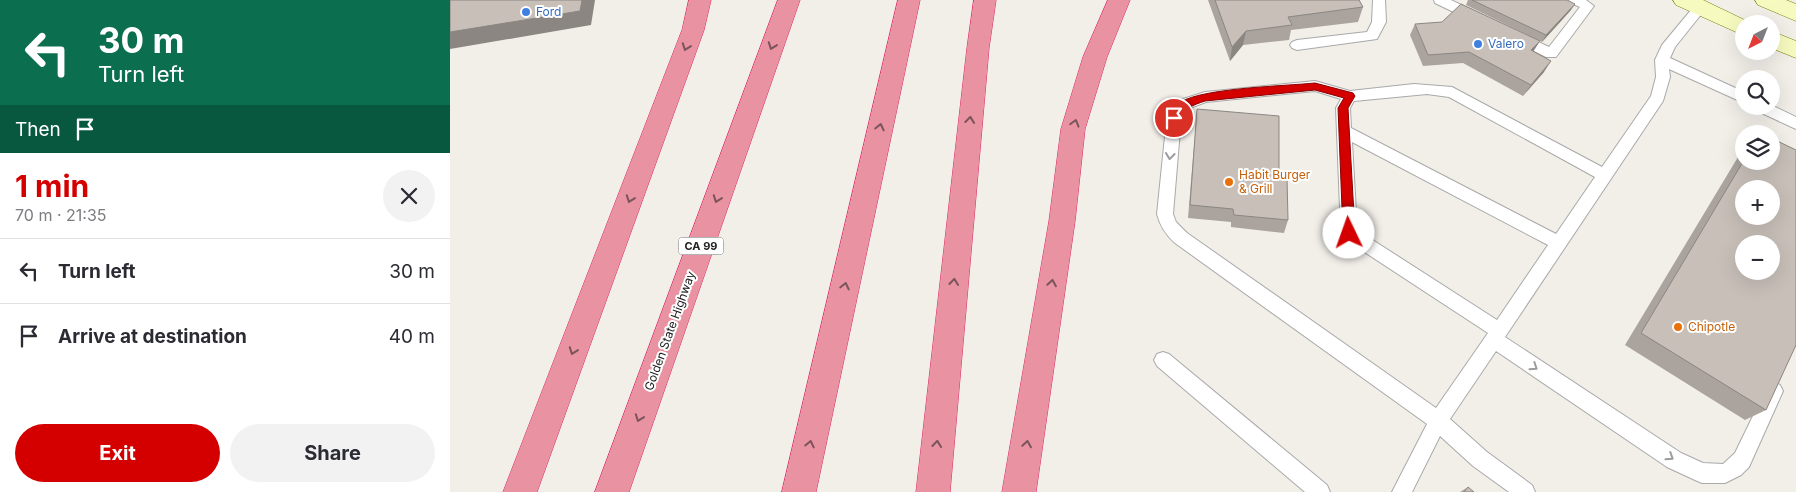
<!DOCTYPE html>
<meta charset="utf-8">
<style>
:root{--surface:#fff;--page:#f2f2f3;--text:#2b2b33;--muted:#7c7c81;--line:#e1e1e2;--accent:#d40000}
body{margin:0;font-family:Inter,sans-serif;background:var(--page);color:var(--text);height:100vh;display:flex;flex-direction:column;font-size:19px;white-space:nowrap}
*{box-sizing:border-box;margin:0}
p{font-size:16px;color:var(--muted)}
.icon{flex:none;width:28px;height:28px;fill:none;stroke:currentColor;stroke-width:2;stroke-linecap:round;stroke-linejoin:round}
.map{position:relative;flex:1;overflow:hidden}
.drawer{display:flex;flex-direction:column;background:var(--surface);width:450px}
.drawer>*{flex:none}
.banner{background:#0b6e4f;color:#fff;overflow:hidden}
.needle{width:32px;rotate:222deg}
.tools{position:absolute;left:1285px;top:15px;display:grid;gap:10px}
.tools a{display:grid;place-items:center;width:45px;height:45px;border-radius:50%;background:var(--surface);box-shadow:0 5px 20px #0002;font-size:25px}
.pin{position:absolute;display:grid;place-items:center;width:42px;height:42px;color:#fff;margin:-21px;border:2px solid #fff;border-radius:50%;box-shadow:0 1px 5px #0007}
.me{position:absolute;width:55px;margin:-28px;rotate:357deg;stroke-linejoin:round;filter:drop-shadow(0 0 4px #0008)}
.turn{display:flex;align-items:center;gap:18px;height:105px;padding:0 15px;font-size:22px}
.turn .icon{width:65px;height:65px;stroke-width:2.5}
.turn b{display:block;font-size:35px;line-height:42px}
.then{display:flex;align-items:center;height:48px;padding:0 15px;background:#0003;gap:10px;font-size:19px}
.round{display:grid;place-items:center;flex:none;width:52px;height:52px;border-radius:26px;background:var(--page)}
.head{display:flex;align-items:center;justify-content:space-between;height:85px;padding:0 15px}
h1{font-size:30px;font-weight:700;line-height:38px;color:var(--accent)}
.cta{display:flex;gap:10px;margin-top:auto;padding:10px 15px}
.cta a{flex:1;height:58px;border-radius:30px;background:var(--accent);color:#fff;font-size:20px;font-weight:700;line-height:58px;text-align:center}
.cta a+a{background:var(--page);color:var(--text)}
ul{padding:0;list-style:none}
li{display:flex;align-items:center;gap:15px;height:65px;padding:0 15px;border-top:1px solid var(--line)}
li div{flex:1}
li b{display:block;font-size:19px}
li em{font-style:normal}
main{display:flex;flex:1;min-height:0}
.map>svg:first-child{display:block}
</style>
<main>
<section class="drawer">
<div class="banner">
<div class="turn"><svg class="icon" aria-label="left" viewBox="0 0 24 24"><path d="M17 20v-9H6M10 6l-5 5 5 5"/></svg><div><b>30 m</b>Turn left</div></div>
<div class="then">Then<svg class="icon" aria-label="arrive" viewBox="0 0 24 24"><path d="M6 21V4h12l-3 4 3 4H6"/></svg></div>
</div>
<div class="head"><div><h1>1 min</h1><p>70 m · 21:35</p></div><a class="round"><svg class="icon" aria-label="close" viewBox="0 0 24 24"><path d="M6 6l12 12M18 6L6 18"/></svg></a></div>
<ul>
<li><svg class="icon" aria-label="left" viewBox="0 0 24 24"><path d="M17 20v-9H6M10 6l-5 5 5 5"/></svg><div><b>Turn left</b></div><em>30 m</em></li>
<li><svg class="icon" aria-label="arrive" viewBox="0 0 24 24"><path d="M6 21V4h12l-3 4 3 4H6"/></svg><div><b>Arrive at destination</b></div><em>40 m</em></li>
</ul>
<div class="cta"><a>Exit</a><a>Share</a></div>
</section>
<div class="map">
<svg width="1346" height="492" viewBox="0 0 1346 492">
<rect width="100%" height="100%" fill="#f2efe9"/>
<g fill="none" stroke-linecap="round" stroke-linejoin="round">
<g stroke="#a9a9a9" stroke-width="2">
<path id="lane" d="M923,0h12l1,22 -9,17 -80,11 -5,-2 -2,-3 2,-3 5,-2 70,-8 5,-10z
M984,0h17l31,15 2,3 -2,3h-10l-37,-18z
M1119,0h17l8,6 -38,51h-10l-34,-17 -2,-3 2,-3 5,-2 32,15 31,-40 -10,-4z
M1251,3l5,1 1,3 -32,40 -5,11 74,34v11l-75,-34 1,8 -7,24 -158,236 176,116 22,10 20,1 12,-11 33,-68 6,-3 6,3 3,6 -34,76 -8,8 -16,8h-23l-7,-3 -28,-13 -171,-116 -46,68 37,33 45,33 3,7h-26l-36,-26 -33,-30 -28,56h-20l35,-68 -252,-181c-9,-8 -15,-17 -18,-29l10,-97 13,-17 25,-8 110,-11 35,10 64,-7 38,3 150,80 49,-71 5,-19 -1,-17 7,-15 34,-41zM865,91l26,8 -5,9 5,125 2,5 145,95 -52,75 -249,-175 -11,-11 -3,-8 8,-96 9,-10 16,-6zM977,94l22,3 146,80 -39,57 -205,-106 -1,-20 4,-7zM902,142l196,103 -51,75 -140,-90z
M1321,105l25,12v12l-41,-19 -2,-4z
M713,352l6,2 158,131 3,7h-25l-148,-126 -3,-6 3,-6z"/>
</g>
<g stroke="#707d05" stroke-width="1">
<path id="secondary" d="M1223,0h30l50,24h-9v11l-8,-3 -60,-27z
M1305,0h31l10,4v17l-38,-16z
M1321,31l25,10v17l-25,-10z"/>
</g>
<g stroke="#dc2a67" stroke-width="1">
<path id="highway" d="M239,0h22l-7,30 -167,462h-34l179,-462z
M328,0h22l-171,492h-34z
M448,0h22l-104,492h-34z
M524,0h22l-7,48 -39,444h-34l51,-444z
M658,0h22l-23,57 -22,72 -10,92 -39,271h-34l47,-271 12,-92 22,-72z"/>
</g>
<use href="#lane" fill="#fff" fill-rule="evenodd"/>
<use href="#secondary" fill="#f7fabf" fill-rule="evenodd"/>
<use href="#highway" fill="#e892a2" fill-rule="evenodd"/>
</g>
<path fill="#aba49e" d="M758,0h151l4,7 -5,15 -67,8 -2,10 -46,5 -13,16z
M1018,0h99l4,10 -29,32 -76,-37z
M965,24l118,28 11,20 -21,24 -60,-33 -40,3 -13,-31z
M747,109l82,67 9,44 -4,13 -53,-6v-5l-43,-4z
M1294,147v14l22,249 -21,10 -120,-75z
M1018,487l6,5h-14z"/>
<path fill="#8b8681" d="M132,0h13l-4,25 -141,24v-17z
M1125,4l-4,6 -29,32 4,-7z
M796,31l-3,14 -13,16 2,-14z
M1090,41l-7,11 -2,-2z
M1101,61l-7,11 -21,24 8,-11z"/>
<path fill="#c7bfb8" stroke="#8b8681" fill-rule="evenodd" d="M0,0h132l-2,11 -130,21z
M765,0h144l4,7 -75,10 4,8 -46,6 -14,16z
M1022,0h95l8,4 -29,31z
M1011,4l79,37 -9,9 20,11 -20,24 -62,-33 -41,3 -13,-31 27,-2z
M747,109l82,7v60l8,1 1,43 -54,-5 -1,-6 -43,-4z
M1321,138l25,12v195l-30,65 -125,-77 103,-173v1h27zM1294,189h27v27h-27zM1294,244h27v27h-27z
M1018,487l6,5h-10z"/>
<defs><path id="oneway-chevron" d="M-2-3.5L2.5 0L-2 3.5" fill="none" stroke-width="1.6" stroke-linecap="round" stroke-linejoin="round" transform="scale(1.25)"/></defs>
<g stroke="#7b545c">
<use href="#oneway-chevron" transform="translate(322 46) rotate(110)"/>
<use href="#oneway-chevron" transform="translate(236 47) rotate(110)"/>
<use href="#oneway-chevron" transform="translate(520 120) rotate(-84)"/>
<use href="#oneway-chevron" transform="translate(625 123) rotate(-74)"/>
<use href="#oneway-chevron" transform="translate(430 127) rotate(-77)"/>
<use href="#oneway-chevron" transform="translate(180 199) rotate(110)"/>
<use href="#oneway-chevron" transform="translate(267 199) rotate(110)"/>
<use href="#oneway-chevron" transform="translate(504 282) rotate(-84)"/>
<use href="#oneway-chevron" transform="translate(602 283) rotate(-81)"/>
<use href="#oneway-chevron" transform="translate(395 286) rotate(-77)"/>
<use href="#oneway-chevron" transform="translate(123 351) rotate(110)"/>
<use href="#oneway-chevron" transform="translate(189 418) rotate(110)"/>
<use href="#oneway-chevron" transform="translate(360 444) rotate(-77)"/>
<use href="#oneway-chevron" transform="translate(487 444) rotate(-84)"/>
<use href="#oneway-chevron" transform="translate(577 444) rotate(-81)"/>
</g>
<g stroke="#9c9c9c">
<use href="#oneway-chevron" transform="translate(720 156) rotate(96)"/>
<use href="#oneway-chevron" transform="translate(1084 367) rotate(34)"/>
<use href="#oneway-chevron" transform="translate(1220 457) rotate(33)"/>
</g>
<path fill="#d40000" stroke="#8a0000" d="M865,83l38,10 2,3 -7,12 7,125 -6,4 -6,-4 -5,-125 6,-10 -29,-8 -110,11c-12,4 -20,7 -27,19h-7l-2,-2c3,-6 6,-12 12,-16 22,-14 104,-16 134,-19z"/>
<g fill="#3f7fe0" stroke="#fff" stroke-width="2">
<circle cx="76" cy="12" r="5"/>
<circle cx="1028" cy="44" r="5"/>
</g>
<g fill="#e8710a" stroke="#fff" stroke-width="2">
<circle cx="779" cy="182" r="5"/>
<circle cx="1228" cy="327" r="5"/>
</g>
<g text-anchor="middle" stroke-width="4" stroke-linejoin="round" paint-order="stroke">
<rect fill="#fff" stroke="#646464" stroke-width="1" x="228.5" y="237.5" width="45" height="17" rx="4"/>
<g font-size="11" font-weight="bold" fill="#222">
<text x="251" y="250">CA 99</text>
</g>
<g font-size="12" fill="#366cbe" stroke="#fff" text-anchor="start">
<text x="86" y="16">Ford</text>
<text x="1038" y="48">Valero</text>
</g>
<g font-size="12" fill="#c56008" stroke="#fff" text-anchor="start">
<text x="789" y="179">Habit Burger<tspan x="789" dy="14">&amp; Grill</tspan></text>
<text x="1238" y="331">Chipotle</text>
</g>
<g font-size="12" fill="#222" stroke="#fff">
<text transform="translate(220 331) rotate(-70)" y="4">Golden State Highway</text>
</g>
</g>
</svg>
<div class="tools">
<a><svg class="needle" viewBox="-14 -14 28 28"><path d="M0-13l5 13h-10z" fill="#e53935"/><path d="M0 13l5-13h-10z" fill="#7c7c81"/></svg></a>
<a><svg class="icon" aria-label="search" viewBox="0 0 24 24"><circle cx="10" cy="10" r="6"/><path d="M15 15l6 6"/></svg></a>
<a><svg class="icon" aria-label="layers" viewBox="0 0 24 24"><path d="M12 4l9 5-9 5-9-5zM3 14l9 5 9-5"/></svg></a>
<a>+</a>
<a>−</a>
</div>
<div class="pin" style="left:724px;top:118px;background:#d93025"><svg class="icon" aria-label="arrive" viewBox="0 0 24 24"><path d="M6 21V4h12l-3 4 3 4H6"/></svg></div>
<svg class="me" style="left:899px;top:233px" viewBox="-20 -20 40 40"><circle r="19" fill="#fff"/><path d="M0-13L10 11 0 6-10 11z" fill="#d40000"/></svg>
</div>
</main>
